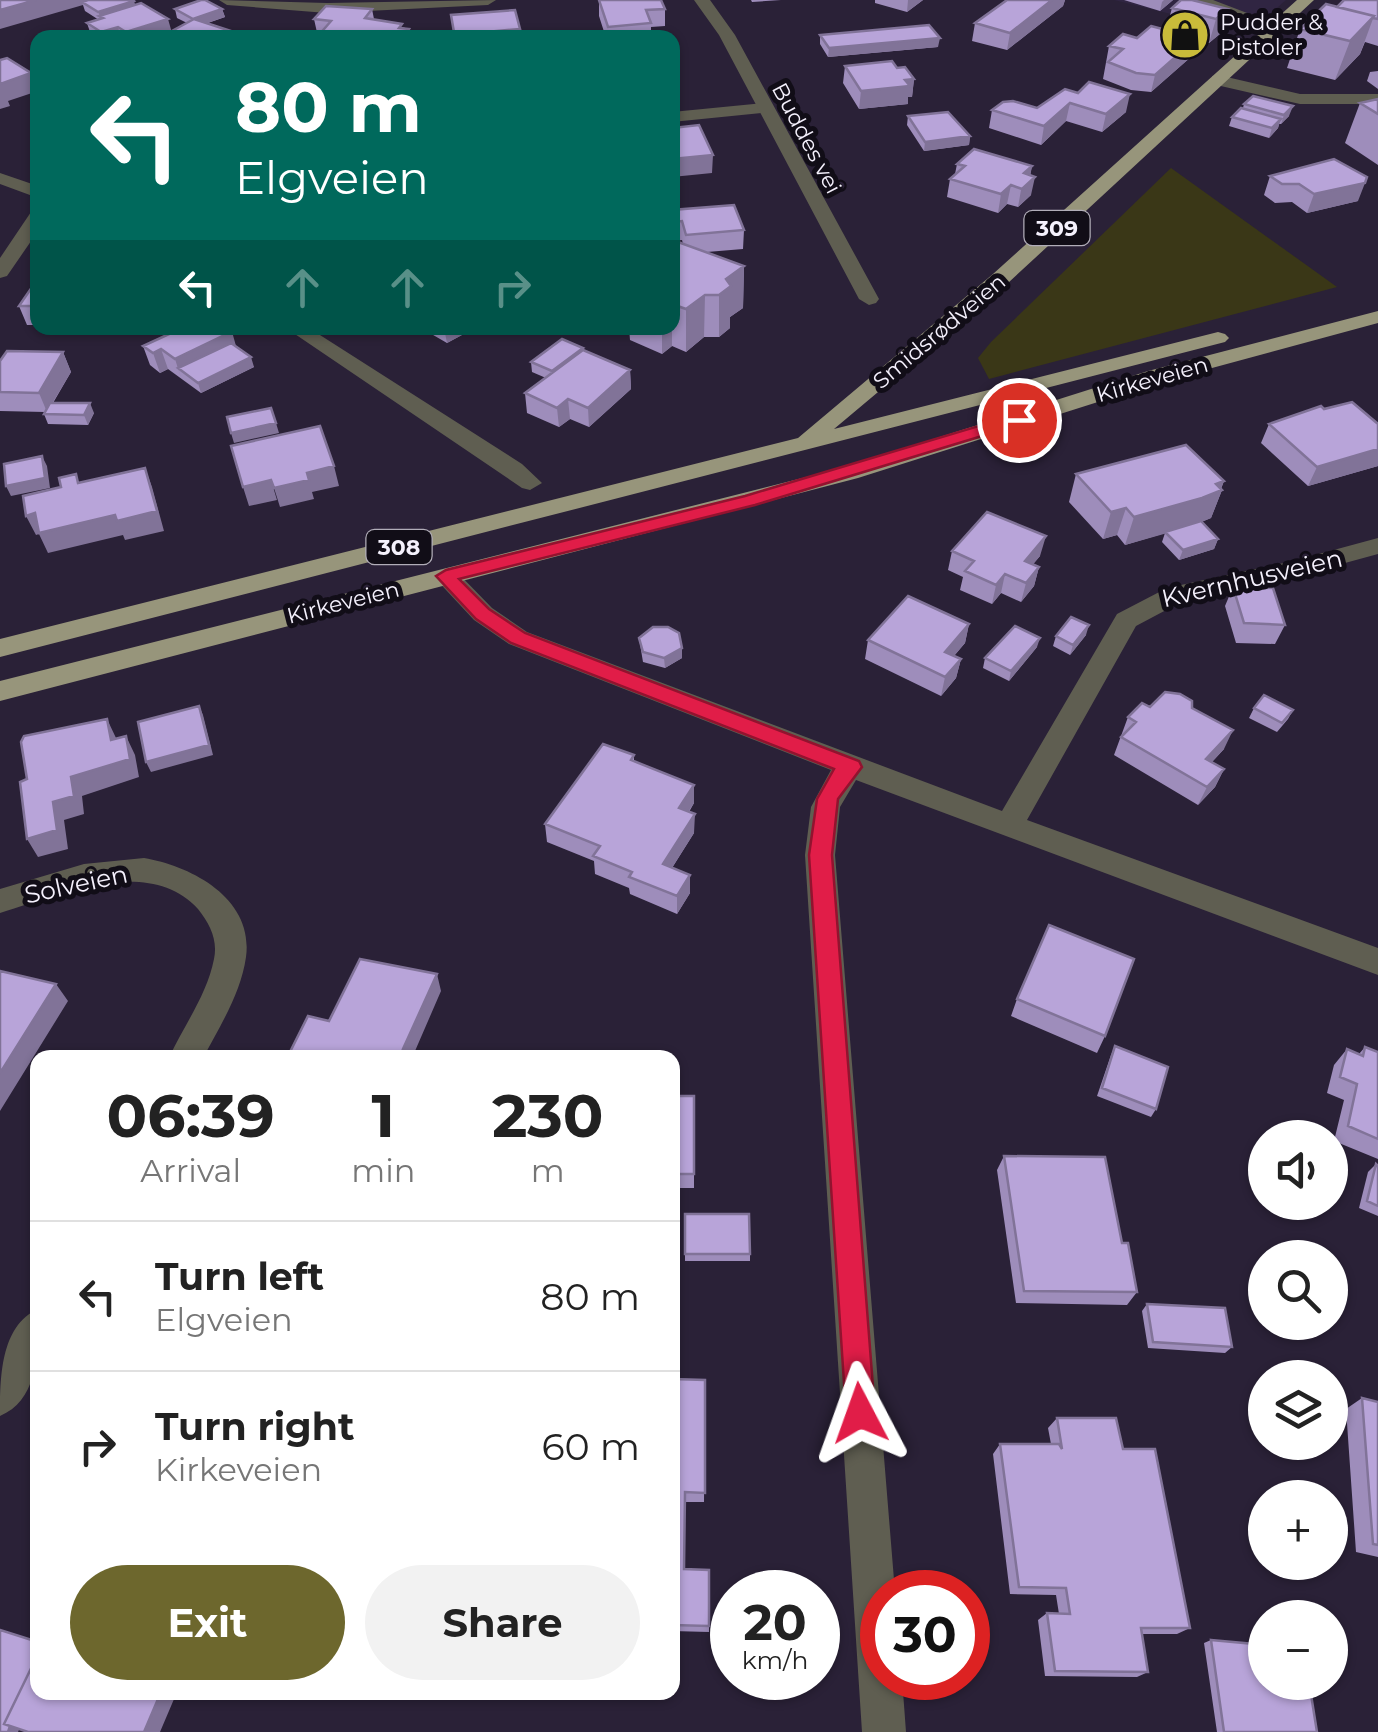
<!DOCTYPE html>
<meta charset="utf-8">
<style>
:root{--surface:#fff;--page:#f2f2f2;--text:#222;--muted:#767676;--line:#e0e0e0;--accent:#6d672d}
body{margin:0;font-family:Montserrat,sans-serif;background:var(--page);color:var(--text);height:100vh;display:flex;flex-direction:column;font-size:38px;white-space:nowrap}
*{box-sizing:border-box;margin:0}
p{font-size:32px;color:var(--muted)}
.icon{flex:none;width:55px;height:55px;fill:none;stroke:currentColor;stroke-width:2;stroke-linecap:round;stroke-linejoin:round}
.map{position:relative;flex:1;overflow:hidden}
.panel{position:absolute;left:30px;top:1050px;width:650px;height:650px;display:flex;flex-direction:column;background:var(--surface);border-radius:20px;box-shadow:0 2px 8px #0004}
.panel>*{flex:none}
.guide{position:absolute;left:30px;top:30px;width:650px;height:305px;border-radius:20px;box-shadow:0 2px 8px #0004;background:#00695c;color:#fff;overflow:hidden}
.buttons{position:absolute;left:1248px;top:1120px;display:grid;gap:20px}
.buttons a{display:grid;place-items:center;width:100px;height:100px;border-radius:50%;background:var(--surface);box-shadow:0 2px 8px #0004;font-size:50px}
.speed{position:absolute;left:710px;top:1570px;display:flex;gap:20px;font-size:50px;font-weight:700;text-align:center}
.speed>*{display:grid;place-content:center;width:130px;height:130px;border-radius:50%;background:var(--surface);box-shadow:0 2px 8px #0004;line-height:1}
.speed small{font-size:25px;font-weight:400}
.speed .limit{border:15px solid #d22;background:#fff;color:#111}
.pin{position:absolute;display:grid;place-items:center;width:85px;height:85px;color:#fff;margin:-42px;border:5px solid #fff;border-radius:50%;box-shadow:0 2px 10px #0007}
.me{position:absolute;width:110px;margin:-55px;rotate:356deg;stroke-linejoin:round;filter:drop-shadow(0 0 8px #0008)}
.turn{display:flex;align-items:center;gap:35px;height:210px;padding:0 40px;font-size:45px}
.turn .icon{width:130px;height:130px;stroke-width:2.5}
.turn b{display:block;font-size:70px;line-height:85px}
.lanes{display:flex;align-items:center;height:95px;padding:0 40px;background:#0003;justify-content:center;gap:50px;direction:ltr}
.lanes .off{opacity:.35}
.eta{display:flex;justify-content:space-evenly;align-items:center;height:170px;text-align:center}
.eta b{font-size:60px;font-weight:700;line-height:70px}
.button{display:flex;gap:20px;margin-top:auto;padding:20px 40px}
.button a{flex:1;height:115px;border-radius:60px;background:var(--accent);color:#fff;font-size:40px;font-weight:700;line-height:115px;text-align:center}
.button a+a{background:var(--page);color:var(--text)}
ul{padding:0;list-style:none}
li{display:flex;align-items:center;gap:30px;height:150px;padding:0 40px;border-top:2px solid var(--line)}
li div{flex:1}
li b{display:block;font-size:38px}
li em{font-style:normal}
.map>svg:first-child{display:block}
</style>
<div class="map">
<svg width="1378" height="1732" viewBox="0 0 1378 1732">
<rect width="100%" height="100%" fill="#2a2137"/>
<path fill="#302542" d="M1114,0h172l-38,33z"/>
<path fill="#3a3717" d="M1171,168l166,119 -348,92 -11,-21 13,-16z"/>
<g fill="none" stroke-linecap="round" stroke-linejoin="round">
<path fill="#5f5e51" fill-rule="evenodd" d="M1190,0h23l71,27 -14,3z
M765,103l6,1v8l-99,10v-10z"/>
<path fill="#5f5e51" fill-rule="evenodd" d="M219,0l108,3 169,-3 -8,5 -161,8 -100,-8z
M694,0h16l25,35 144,264 -3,4 -7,2 -10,-6 -140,-264z
M1218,75l82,19h78v10h-78l-88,-20v-8z
M0,173l38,13v12l-38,-14z
M38,210v21l-31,45 -7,2v-20l31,-46z
M286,328h23l213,136 20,19 -12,7 -8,-2z
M1378,538v16l-99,27 -94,19 -49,26 -109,194 351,128v27l-522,-195 -16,27 -5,48 60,737h-13v86h20l4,54h-44l-57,-877 6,-48 20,-37 -322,-126 -35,-24 -41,-44 13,-8 9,2 37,38 35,24 475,179 115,-197 50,-26 126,-27z
M144,858c47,8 110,40 102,99 -5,36 -26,69 -43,101h-34c15,-33 38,-63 45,-99 4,-19 -4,-35 -16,-50 -49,-54 -140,-14 -198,4v-24l84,-25z
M38,1309c0,37 3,90 -38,107 0,-37 0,-90 38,-107z"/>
<path fill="#97957b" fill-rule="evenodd" d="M1297,0h17l-306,283 -174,146 384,-97 7,2 4,4 -4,4 -1225,315v-18l798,-201 195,-164z
M1378,311v12l-214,58 -306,97 -858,223v-20l842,-213 306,-97z"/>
</g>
<path fill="#9e8dbb" d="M0,0l135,4 36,27 16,-8 -10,-5 -2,-9h47l3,8 -17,6 38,13v2h-154l-5,-15 12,-3 -14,-9 -2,-6z
M599,0l66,9v17l-14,1v11h-45l-7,-22z
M751,0h30l-29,2z
M875,0h48l-16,12 -32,-9z
M1007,0h58l-2,6 -56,44 -35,-9 3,-18z
M1124,0h49l-13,11z
M1378,0v46l-13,-4 -5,12 -25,26 -48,-12 13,-39 37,-22z
M1172,8l56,1 -7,24 -12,10 -13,-3 -4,16 -41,36 -20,-2 -28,-11 6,-33 57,-16z
M372,9l2,10 35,10 1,9 -92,-1 -4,-18z
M451,15l69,14 1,9h-67z
M820,35l118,12 -110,10 -8,-13z
M845,66l52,2 17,11 -2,18h-4v7l-49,5 -16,-26z
M1378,71v18l-11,-8 3,-9z
M1065,89l61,23 -24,20 -36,-11 -25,24 -52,-17 3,-18 45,-2z
M1378,99v66l-33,-22 15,-40z
M1244,104l45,12 -8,8h-2l-1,4 -9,10 -40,-12 3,-9 11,-9z
M908,116l62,20 -1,9 -45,6 -17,-26z
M957,164l75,2 -2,9 1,20 -13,12 -11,-3 -9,9 -51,-16 3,-18 5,-5z
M1270,176l88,25 -51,12 -15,-11 -17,1 -11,-8z
M672,210l72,20 -1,19 -36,3 37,14 -1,42 -13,9v11l-11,9h-15l-18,15 -14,-6 -10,8 -32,-14 -1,-12h-2h45v-82l11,-2 -1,-4 -8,1 -2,-6z
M38,288v37h-11l-8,-19z
M421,328h54l-28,15z
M143,346l93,1 18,20 -53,26 -33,-24 -8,4 -10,-8z
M583,348v2l47,20 1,19 -42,38 -19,-8 -11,8 -32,-14 -2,-20 21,-15 -14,-6 -1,-10z
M63,352l8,20 -18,31 41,10 -6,12 -40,-1 -4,-10 1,-2 -45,-1v-50z
M1269,424h109v42l-70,20 -47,-43z
M1076,474l148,7 -3,8 1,1 -11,28 -10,4 17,17 -4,10 -35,11 -17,-18 3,-9 -40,12 -8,-10 -14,4 -34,-37z
M952,551l88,5 -7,8 6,3 -5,19 -13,16 -20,-9 -9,11 -32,-14 3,-13 -15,-7z
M1233,587l52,38 -10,19 -39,-1 -11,-37z
M969,624l-4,19 -11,13 7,3 -5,19 -15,18 -76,-37 3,-19z
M1086,635l-16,20 -17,-9 3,-10z
M639,638l43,10v10l-17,10 -22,-6z
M1037,647l-28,34 -26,-13 2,-10z
M1150,707l42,1 32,41 -12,13 12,7 -9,18 -17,18 -84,-50 14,-38z
M1254,708l39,2 -5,9 -11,13 -28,-14z
M634,755v7l60,23v18l-5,9 5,21 -22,35 18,7v18l-13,21 -47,-20 -1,-6 -34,-14 -1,-13 -47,-19 -2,-18z
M1017,999l88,37 -8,17 -86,-37z
M1115,1046l41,63 -5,8 -54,-21 14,-41z
M1365,1047l13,5v107l-44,-18 10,-41 -17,-7 7,-28 13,-16 12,5z
M672,1096h22v92h-22z
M1004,1156l118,87 15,49 -10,13 -111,-2 -19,-133z
M1376,1164l2,2v50l-19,-8 9,-36z
M685,1214l65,40v7h-65z
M1147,1304l85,43 -7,6 -77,-5 -6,-37z
M672,1379l33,1 -1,122h-19l-1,67 25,1v62l-37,-1z
M1362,1398l16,4v155l-22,-5 -10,-143z
M1057,1418l66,31 67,179 -13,6h-35l6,38 -11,5 -92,-1 -7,-56 9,-7 12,1 -3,-19 -46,-1 -17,-140 7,-10h51l-3,-16z
M1211,1640l106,92h-100l-13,-89z"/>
<path fill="#817398" d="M36,0h66l-20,2 1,3 -83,24v-19z
M908,0h15l-16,12z
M1052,0h13l-2,6 -56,44 3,-17z
M1164,0h9l-13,11 2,-9z
M134,1l3,9 -37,6 -2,-4z
M222,9l3,8 -30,10 -2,-8z
M1228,9l-7,24 -12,10 7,-24z
M1374,16l-14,38 -25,26 15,-39z
M168,19l4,14 -2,-1 1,5 -44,1 -1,-6z
M118,27l3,11h-18l-2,-6z
M940,38l-2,9 -110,10 1,-9z
M1197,38l-5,18 -41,36 4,-17z
M31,73l7,18 -30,10 2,5 -10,3v-25z
M677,75l1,18h-6v-17z
M914,79l-2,18h-4v7l-49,5 2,-18z
M1130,94l-4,18 -24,20 4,-18z
M1070,103l-4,18 -25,24 3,-19z
M1293,106l-4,10 -8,8 3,-9z
M1281,119l-3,9 -9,10 3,-10z
M970,136l-1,9 -45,6 1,-9z
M713,155l-1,18 -40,4v-18z
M1032,166l-3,17 6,-6 -4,18 -13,12 6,-34z
M1365,183l-7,18 -51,12 7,-19z
M1011,185l-4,19 -9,9 3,-19z
M744,266l-1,42 -13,9v11l-11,9v-42l7,-16z
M705,295l-1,42 -18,15v-43z
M231,328l5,18 -1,6 -57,16 3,10 -6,-19z
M444,328h31l-28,15z
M662,328h10v18l-10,8z
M161,349l7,20 -8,4 -7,-20z
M63,352l8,20 -24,40 -8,-19z
M251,357l3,10 -53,26 -3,-10z
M630,370l1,19 -42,38 -1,-19z
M568,399l2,20 -11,8 -2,-19z
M90,403l4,10 -6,12 -4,-10z
M276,423l3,10 -45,10 -3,-10z
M1378,449v17l-70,20 9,-19z
M42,456l5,10 3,22 -39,8 -5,-10z
M334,466l5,20 -27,6 2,7 -34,8 -6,-19 33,-15z
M145,468l7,19 12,44 -39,9 -2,-5 -75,18 -9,-19 -3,1 -10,-19z
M271,480l6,20 -28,6 -6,-19z
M1224,481l-4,10 2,-1 -11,28 -19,8 -67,19 9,-28z
M1126,508l-9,27 -14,4 8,-27z
M1046,536l-6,20 -20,24 5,-19z
M1218,539l-4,10 -35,11 4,-10z
M1039,567l-5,19 -13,16 5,-19z
M1005,574l-4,19 -9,11 4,-19z
M969,624l-4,19 -24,28 4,-19z
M1089,625l-3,10 -16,20 3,-10z
M1040,638l-3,9 -28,34 2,-10z
M682,648v10l-17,10 -1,-10z
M961,659l-5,19 -15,18 4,-19z
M199,706l4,9 10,40 -62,17 -5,-10z
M107,719l9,19 -5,2z
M1233,730l-9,19 -26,28 8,-18z
M126,736l9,19 4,22 -57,19 2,18 -20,6 4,29 -30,8 -11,-18 26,-37 18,-25z
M1224,769l-9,18 -17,18 9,-18z
M694,785v18l-15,23v-18z
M695,814l-1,19 -31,49v-18z
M690,875v18l-13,21v-18z
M437,974l4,17 -29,67 -9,-9z
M56,984l12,17 -68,110v-38z
M38,1666v22l-20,44h-10z
M161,1692h16l-17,40h-16z"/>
<path fill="#b8a4d9" stroke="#817398" stroke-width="2.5" d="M0,0h36l-36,10z
M88,0h45l1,1 -36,11 -16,-10z
M201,0h4l17,9 -29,10 -18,-10z
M599,0h62l4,9 -19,1 5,13 -43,4z
M1007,0h45l-42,33 -35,-10z
M1181,0h11l36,9 -12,10 -44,-11z
M1344,0h34v19l-5,-1 1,-2 -37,-9z
M141,3l27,16 -42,13 -8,-5 -17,5 -14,-9 16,-5 -4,-2z
M1326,4l48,12 -24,25 -50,-12z
M326,6l46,3 -7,9 37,6 -3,4 10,1 -6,9 -85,-2 13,-15 -17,-2z
M515,10l5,19 -35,3 2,6h-32l-4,-23z
M194,19l52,17 -3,2h-64l3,-3 -12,-3z
M929,25l11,13 -111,10 -9,-13z
M1151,26l46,12 -42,37 -19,-2 -28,-11 15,-13 -14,-3 14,-12 14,4z
M7,58l24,15 -31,11v-24z
M892,61l5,7 8,-1 9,12 -9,1 5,6 -49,5 -16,-25z
M1089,82l41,12 -24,20 -36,-11 -26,23 -52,-16 11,-8 10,-1 24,7 28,-19 13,4z
M1253,96l40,10 -9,9 -40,-11z
M1378,99v15l-18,-11z
M1241,108l40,11 -9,9 -40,-11z
M948,112l22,24 -45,6 -17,-26z
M699,125l14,30 -41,4v-31z
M974,149l58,17 -8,7 11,4 -13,12 -11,-4 -10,9 -51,-15 15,-13 -8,-2z
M1334,159l33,18 -2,6 -51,11 -15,-10h-17l-12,-8z
M734,205l10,25 -58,5 -4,-14 -8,1 -2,-6v-6z
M678,242l66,24 -18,13 5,7 -12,9h-14l-19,14 -14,-5v-58z
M32,287l6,1v18h-19z
M182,328h49l-2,5 -54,26 -14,-10 -8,4 -10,-7z
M562,339l21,9 -31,23 -21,-9z
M231,343l20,14 -53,26 -20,-15z
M583,350l47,20 -42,38 -20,-9 -11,9 -32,-15z
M7,351l56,1 -24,41 -39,-1v-31z
M1352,402l26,22v25l-61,18 -48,-43 52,-18 3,3z
M50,403h40l-6,12 -40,-1z
M271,408l5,15 -45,10 -4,-16z
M320,426l14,40 -27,7 2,7 -35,8 -3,-8 -28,7 -12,-41z
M1186,445l38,36 -8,3 6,6 -20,8 -68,19 -8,-9 -15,4 -35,-38z
M42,456l3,22 -39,8 -2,-22z
M145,468l12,43 -40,10 -2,-6 -76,18 -4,-20 -9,3 -3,-20 38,-9 -2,-9 17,-4 2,9z
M987,512l59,24 -21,25 14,6 -13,16 -21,-9 -9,11 -31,-14 9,-10 -22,-10z
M1201,521l17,18 -35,11 -18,-18z
M1233,587l40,1 12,37 -41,-2z
M908,596l61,28 -24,28 16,7 -16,18 -77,-37z
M1071,617l18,8 -16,20 -17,-9z
M1015,626l25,12 -29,33 -26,-13z
M653,627h15l11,6 3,15 -18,10 -21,-6 -4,-14z
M1165,692l15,2 12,7v7l41,22 -27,29 18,10 -17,18 -86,-50 15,-15 -8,-5 14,-14 8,4z
M1264,695l29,15 -11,13 -28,-15z
M199,706l10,39 -63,17 -8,-40z
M107,719l4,21 15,-4 4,23 -59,18 3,19 -21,6 4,28 -30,9 -7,-57 7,-3 -6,-37 3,-6z
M603,744l31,11 -3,5 63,25 -15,23 16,6 -32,50 27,11 -13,21 -48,-19 3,-5 -39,-16 7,-10 -55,-22z
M1049,925l85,34 -29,77 -88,-37z
M360,959l77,15 -34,75 25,7 -1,2h-140l21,-42 21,5z
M0,971l56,13 -56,89z
M1115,1046l53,21 -12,42 -54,-21z
M1365,1047l13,5v87l-30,-13 9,-42 -17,-7 7,-28 16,7z
M672,1096h22v78h-22z
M1004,1156l101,1 17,86h6l9,49 -113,-1z
M1376,1164l2,2v40l-11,-5z
M685,1214h64l1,40h-65z
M1147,1304l78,4 7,39 -79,-5z
M672,1379l33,1v113l-20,-1 -1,77 25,1v56l-37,-1z
M1362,1398l16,4v143l-5,-1z
M1057,1418h59l7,31h32l35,179h-49l7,44 -93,-1 -8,-58 23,1 -4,-26 -47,-1 -19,-143h59l3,5z
M0,1630l38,12v12l-34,70 6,2 -2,6h-8z
M1211,1640l54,5v37h44l8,50h-93z
M38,1654v38h123l-17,40h-116l-24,-8z"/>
<path fill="#e11d48" stroke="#92132f" stroke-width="2.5" d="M1019,414l8,6 -2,3 -270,82 -296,74 30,30 36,24 334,128 3,6 -24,32 -6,56 43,558 -4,11 -11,4 -10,-4 -4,-11 -37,-558 8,-56 17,-30 -323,-126 -35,-24 -40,-43 10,-6 299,-74z"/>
<defs>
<g id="shop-disc" transform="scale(2.5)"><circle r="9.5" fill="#c9bb3a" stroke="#110d17"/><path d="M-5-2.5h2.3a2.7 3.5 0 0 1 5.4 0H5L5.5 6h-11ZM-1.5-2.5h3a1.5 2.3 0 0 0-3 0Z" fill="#111"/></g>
</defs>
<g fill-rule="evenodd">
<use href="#shop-disc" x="1185" y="35"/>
</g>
<g text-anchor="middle" stroke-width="10" stroke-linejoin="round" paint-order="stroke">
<g font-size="22" fill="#f5f1fd" stroke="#110d17" text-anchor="start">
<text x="1220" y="30">Pudder &amp;<tspan x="1220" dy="25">Pistoler</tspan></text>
</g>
<g font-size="22" fill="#f5f1fd" stroke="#110d17">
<text transform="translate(807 138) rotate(62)" y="8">Buddes vei</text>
<text transform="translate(939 331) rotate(-40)" y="8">Smidsrødveien</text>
<text transform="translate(1152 379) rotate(-16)" y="8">Kirkeveien</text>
<text transform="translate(343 602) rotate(-14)" y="8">Kirkeveien</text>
</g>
<g fill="#110d17" stroke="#b1adb8" stroke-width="2.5">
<rect x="1024.5" y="211" width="65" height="34" rx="8"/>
<rect x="366.5" y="530" width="65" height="34" rx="8"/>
</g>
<g font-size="22" font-weight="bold" fill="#f5f1fd">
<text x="1057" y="236">309</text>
<text x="399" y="555">308</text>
</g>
<g font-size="25" fill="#f5f1fd" stroke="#110d17">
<text transform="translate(1252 578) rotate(-13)" y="9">Kvernhusveien</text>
<text transform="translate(76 884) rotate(-12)" y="9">Solveien</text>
</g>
</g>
</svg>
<div class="buttons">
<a><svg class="icon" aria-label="sound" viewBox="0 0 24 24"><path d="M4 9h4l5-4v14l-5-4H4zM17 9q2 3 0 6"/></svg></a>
<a><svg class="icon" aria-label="search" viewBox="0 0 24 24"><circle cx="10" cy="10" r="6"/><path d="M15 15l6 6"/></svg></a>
<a><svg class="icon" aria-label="layers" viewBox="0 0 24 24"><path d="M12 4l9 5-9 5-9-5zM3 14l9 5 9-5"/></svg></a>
<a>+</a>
<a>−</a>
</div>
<div class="speed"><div>20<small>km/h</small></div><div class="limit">30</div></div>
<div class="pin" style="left:1019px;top:420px;background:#d93025"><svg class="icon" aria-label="arrive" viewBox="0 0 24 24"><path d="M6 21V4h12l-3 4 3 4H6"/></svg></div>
<svg class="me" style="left:860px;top:1413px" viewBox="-20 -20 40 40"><path d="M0-17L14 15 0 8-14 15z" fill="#e11d48" stroke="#fff" stroke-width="4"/></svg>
<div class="guide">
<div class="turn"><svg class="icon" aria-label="left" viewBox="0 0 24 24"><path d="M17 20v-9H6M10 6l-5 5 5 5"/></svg><div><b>80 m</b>Elgveien</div></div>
<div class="lanes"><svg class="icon" aria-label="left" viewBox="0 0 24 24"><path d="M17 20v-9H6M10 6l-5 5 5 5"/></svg><svg class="icon off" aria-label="ahead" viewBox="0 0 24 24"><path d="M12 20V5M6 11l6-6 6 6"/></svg><svg class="icon off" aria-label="ahead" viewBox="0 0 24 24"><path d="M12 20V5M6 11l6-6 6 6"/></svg><svg class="icon off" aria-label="right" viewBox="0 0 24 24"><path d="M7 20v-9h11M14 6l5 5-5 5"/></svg></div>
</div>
<section class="panel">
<div class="eta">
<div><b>06:39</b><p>Arrival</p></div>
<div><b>1</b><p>min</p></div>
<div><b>230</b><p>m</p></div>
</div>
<ul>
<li><svg class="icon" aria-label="left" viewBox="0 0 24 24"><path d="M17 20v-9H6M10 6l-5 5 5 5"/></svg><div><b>Turn left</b><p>Elgveien</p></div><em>80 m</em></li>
<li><svg class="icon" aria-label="right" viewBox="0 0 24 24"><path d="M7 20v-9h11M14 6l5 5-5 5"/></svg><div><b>Turn right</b><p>Kirkeveien</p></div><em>60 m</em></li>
</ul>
<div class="button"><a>Exit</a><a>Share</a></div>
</section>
</div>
